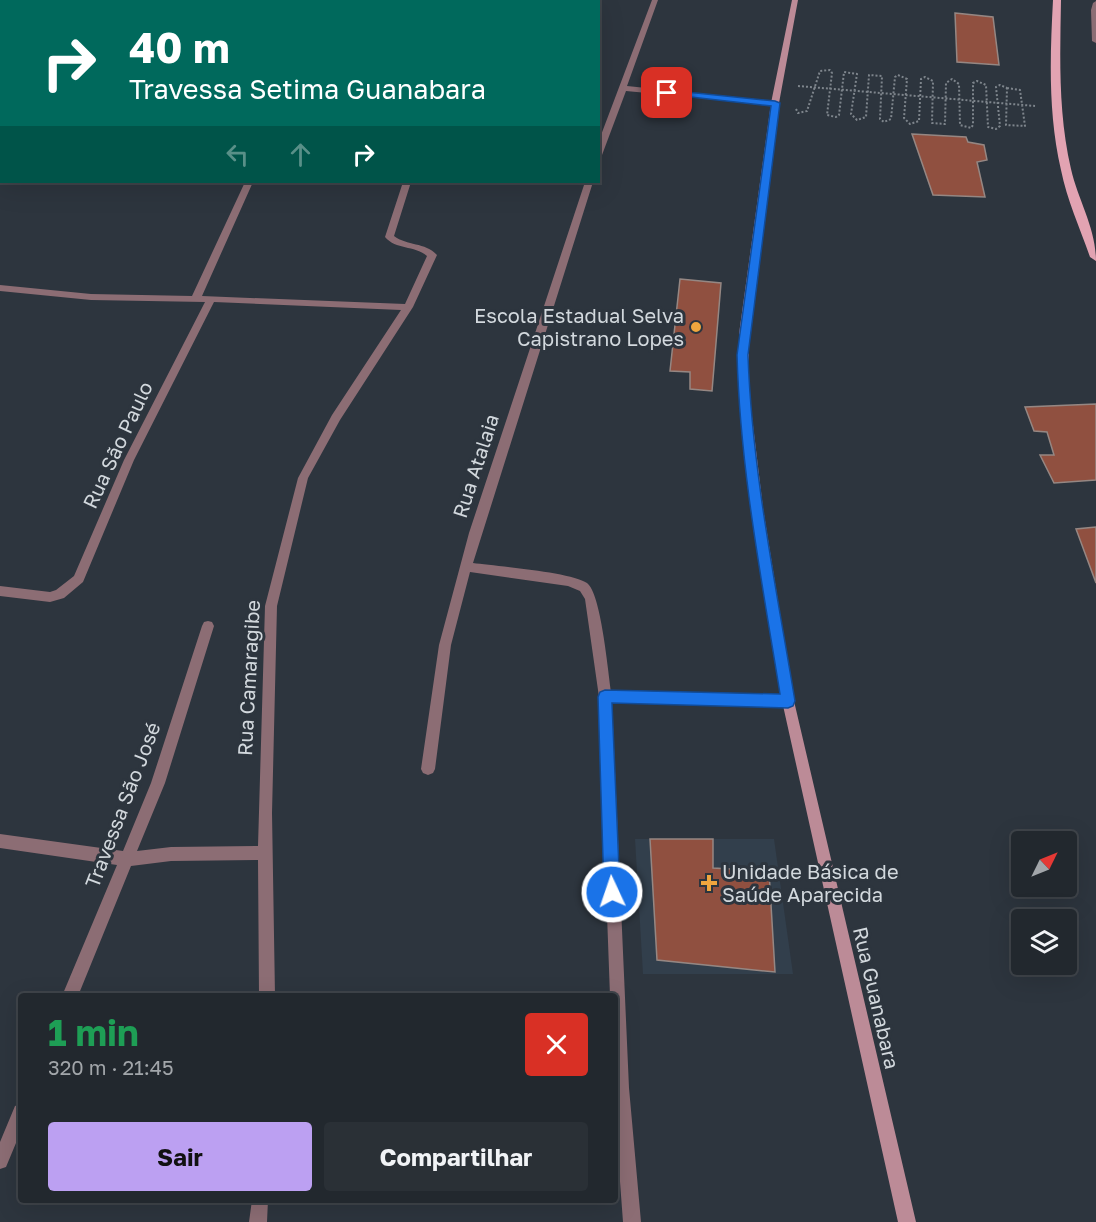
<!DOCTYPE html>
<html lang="pt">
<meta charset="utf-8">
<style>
:root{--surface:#22282e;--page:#2a3036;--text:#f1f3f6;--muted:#a2a6aa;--line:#3f444a;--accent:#bca0f2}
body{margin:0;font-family:"Golos Text",sans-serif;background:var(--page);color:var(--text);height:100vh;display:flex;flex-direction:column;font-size:22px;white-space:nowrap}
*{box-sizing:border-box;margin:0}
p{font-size:20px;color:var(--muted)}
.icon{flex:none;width:33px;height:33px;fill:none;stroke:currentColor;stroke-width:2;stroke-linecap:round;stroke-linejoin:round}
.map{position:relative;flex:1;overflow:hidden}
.panel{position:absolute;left:18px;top:993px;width:600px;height:210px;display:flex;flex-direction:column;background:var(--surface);border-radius:6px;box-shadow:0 6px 24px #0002,0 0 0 2px var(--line)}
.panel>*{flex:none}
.banner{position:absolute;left:0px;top:0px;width:600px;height:183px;box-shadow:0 6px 24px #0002,0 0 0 2px var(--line);background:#00695c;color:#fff;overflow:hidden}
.needle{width:39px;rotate:47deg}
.controls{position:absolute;left:1011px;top:831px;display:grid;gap:12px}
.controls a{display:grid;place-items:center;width:66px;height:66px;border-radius:6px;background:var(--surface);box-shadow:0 6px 24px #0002,0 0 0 2px var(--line);font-size:30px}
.pin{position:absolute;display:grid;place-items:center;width:51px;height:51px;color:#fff;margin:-26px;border-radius:12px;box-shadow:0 3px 9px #0006}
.me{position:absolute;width:66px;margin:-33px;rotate:357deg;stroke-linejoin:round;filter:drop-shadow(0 0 4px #0008)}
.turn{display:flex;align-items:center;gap:21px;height:126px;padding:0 30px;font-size:27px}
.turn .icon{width:78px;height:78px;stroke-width:2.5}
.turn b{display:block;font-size:42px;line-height:51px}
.lanes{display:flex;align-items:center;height:57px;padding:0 30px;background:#0003;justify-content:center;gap:30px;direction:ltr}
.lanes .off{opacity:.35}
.round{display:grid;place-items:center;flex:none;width:63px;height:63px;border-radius:6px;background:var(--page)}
.overview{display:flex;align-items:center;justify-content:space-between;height:102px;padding:0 30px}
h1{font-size:36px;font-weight:700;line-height:45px;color:#1e9e55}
.button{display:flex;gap:12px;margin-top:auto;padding:12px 30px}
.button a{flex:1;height:69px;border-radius:6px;background:var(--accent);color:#111;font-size:24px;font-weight:700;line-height:69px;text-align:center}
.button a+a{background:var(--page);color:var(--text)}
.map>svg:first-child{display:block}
</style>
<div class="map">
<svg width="1096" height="1222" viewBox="0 0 1096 1222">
<rect width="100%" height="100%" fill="#2d353e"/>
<path fill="#323f4c" d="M635,839h139l19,135h-150z"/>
<path fill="#905040" stroke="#958783" stroke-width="1.5" d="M955,13l38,4 6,48 -42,-3z
M912,134l54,3 2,5 16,3 3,15 -10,2 8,35 -52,-2z
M680,279l41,4 -9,108 -22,-2v-17l-20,-1z
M1096,404v76l-42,3 -14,-28h14l-7,-23 -13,-1 -9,-24z
M1096,527v56l-20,-54z
M650,839h63v29l56,3 6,101 -118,-12z"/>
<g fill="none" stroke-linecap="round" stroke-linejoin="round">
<path stroke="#7e858c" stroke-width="2" stroke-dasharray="2 2" stroke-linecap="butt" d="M798,86l237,20
M1007,88l13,2 5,36 -19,-1z
M796,109l2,4 9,-2 13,-40 10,-1 2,3 -5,42 9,2 3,-2 5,-43 13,2 -6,40 6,6 9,-3 3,-42 13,1 -2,43 4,3 7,-3 4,-42 3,-2 9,4 -3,39 6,6 9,-3 2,-42 4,-2 8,4 -1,42 13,1 1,-41 6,-4 7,5 1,41 11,3 2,-3v-42l4,-2 9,4 2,42 8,2 4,-3 -4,-39 4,-2 7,3"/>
<path fill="#8c6d74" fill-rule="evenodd" d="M132,0h6v2h-6z
M244,0h11l-13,2z
M361,0h6v2h-6z
M451,0h6v2h-6z
M513,0h6v2h-6z
M579,0h6l-7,2z
M652,0h6l-31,86 148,15 4,2 -4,2 -149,-14 -24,64 -4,2v-14z
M1096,1v42l-4,-2 -1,-31 2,-7z
M0,5h2v4h-2z
M0,123h2v4h-2z
M0,165h2l-2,6z
M245,182h8l-51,114 203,8 22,-48c-13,-11 -31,-6 -42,-19l18,-55h8l-17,54c13,10 31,6 43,19l-24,52 -73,113 -32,58 -31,128 -5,207 3,183h-16l-1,-136 -87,1 -40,5 -53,130h-16l55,-131 -117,-17v-14l123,17 28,-68 51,-157 2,-4 4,-1 4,1 2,4 -49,157 -28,68 34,-4 87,-1 7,-240 33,-128 34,-63 69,-105 -187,-8 -80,158 -51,122 -19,16 -14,4 -50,-6v-10l50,6 6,-2 18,-14 50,-116 81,-158 -114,-2 -91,-9v-6l91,9 101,2z
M585,182h8l-120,381c23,3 99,9 114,20 14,10 21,88 24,108l177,4 5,2 1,4 -1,4 -5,2 -176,-4 17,385 12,134h-18l-8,-108v-118h-5l-11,-299 -14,-98 -5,-8 -12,-5 -98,-14 -19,73 -16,124 -2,4 -5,2 -5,-2 -2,-4 18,-124 30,-112z
M21,1104v27l-15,36 -6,2v-27l15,-36z
M252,1200h16l-1,22h-18z"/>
<path fill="#bc8b97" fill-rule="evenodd" d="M792,0h6l-19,103 -30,231v58l14,116 31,193 122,521h-18l-116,-521 -31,-193 -12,-116v-58l32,-231z"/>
<path fill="#e2a3b2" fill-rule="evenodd" d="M1053,0h8c-1,56 -3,113 10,169 7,31 25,59 25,92l-6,-4c-10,-29 -23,-57 -29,-87 -13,-56 -11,-113 -8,-170z"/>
</g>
<path fill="#1a73e8" stroke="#114b97" stroke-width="1.5" d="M667,90l108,11 5,2 -32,252c4,116 28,231 47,346l-2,5 -5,2 -176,-5 8,189 -2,6 -6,2 -6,-2 -2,-6 -6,-195 2,-5 5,-2 175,4c-18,-112 -40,-225 -43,-339l34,-249 -107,-12 -2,-1z"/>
<g fill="#f0a63e" stroke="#2d353e" stroke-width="2">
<circle cx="696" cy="327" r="6"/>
<path d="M706 874h6v6h6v6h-6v6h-6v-6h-6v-6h6z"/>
</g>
<g text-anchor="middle" stroke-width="6" stroke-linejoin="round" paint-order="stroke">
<g font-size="20" fill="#d2d8dd" stroke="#2d353e" text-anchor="end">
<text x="684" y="323">Escola Estadual Selva<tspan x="684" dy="23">Capistrano Lopes</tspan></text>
<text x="722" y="879" text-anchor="start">Unidade Básica de<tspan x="722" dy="23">Saúde Aparecida</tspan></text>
</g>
<g font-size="20" fill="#d2d8dd" stroke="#2d353e">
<text transform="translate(118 445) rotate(-65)" y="7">Rua São Paulo</text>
<text transform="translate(476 466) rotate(-72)" y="7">Rua Atalaia</text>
<text transform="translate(249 678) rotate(-87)" y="7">Rua Camaragibe</text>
<text transform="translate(123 805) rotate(-69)" y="7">Travessa São José</text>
<text transform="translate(876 998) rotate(77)" y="7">Rua Guanabara</text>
</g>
</g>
</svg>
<div class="controls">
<a><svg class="needle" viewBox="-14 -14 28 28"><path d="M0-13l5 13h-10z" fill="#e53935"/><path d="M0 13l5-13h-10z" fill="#a2a6aa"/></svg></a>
<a><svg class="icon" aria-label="layers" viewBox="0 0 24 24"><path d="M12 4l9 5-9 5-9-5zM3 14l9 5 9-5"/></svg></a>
</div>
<div class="pin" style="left:667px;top:93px;background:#d93025"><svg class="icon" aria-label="arrive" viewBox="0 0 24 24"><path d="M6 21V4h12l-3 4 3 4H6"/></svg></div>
<svg class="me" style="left:612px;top:892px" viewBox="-20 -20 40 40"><circle r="17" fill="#1a73e8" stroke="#fff" stroke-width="3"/><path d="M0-11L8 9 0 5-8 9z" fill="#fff"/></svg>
<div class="banner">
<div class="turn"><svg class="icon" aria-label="right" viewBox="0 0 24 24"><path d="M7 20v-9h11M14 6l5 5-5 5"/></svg><div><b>40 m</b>Travessa Setima Guanabara</div></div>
<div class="lanes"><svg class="icon off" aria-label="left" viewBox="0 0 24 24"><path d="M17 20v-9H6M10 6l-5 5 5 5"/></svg><svg class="icon off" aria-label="ahead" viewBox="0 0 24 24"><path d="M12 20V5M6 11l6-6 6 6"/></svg><svg class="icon" aria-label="right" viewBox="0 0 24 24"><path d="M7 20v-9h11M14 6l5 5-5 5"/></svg></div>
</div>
<section class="panel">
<div class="overview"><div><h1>1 min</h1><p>320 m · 21:45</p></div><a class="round" style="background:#d93025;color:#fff"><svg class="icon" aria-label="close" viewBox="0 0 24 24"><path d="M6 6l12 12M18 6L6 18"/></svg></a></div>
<div class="button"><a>Sair</a><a>Compartilhar</a></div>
</section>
</div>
